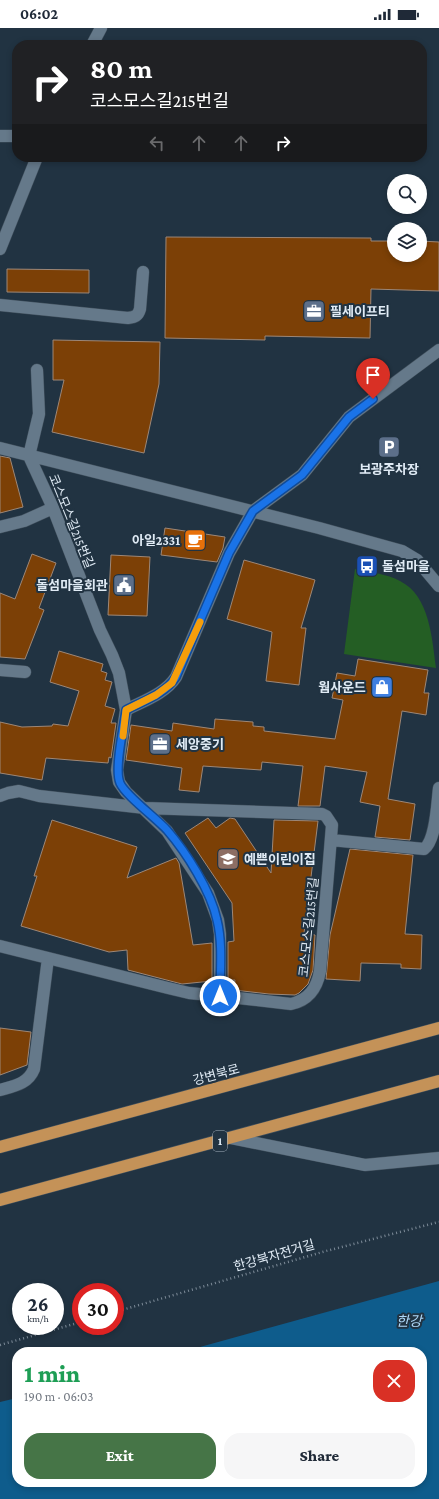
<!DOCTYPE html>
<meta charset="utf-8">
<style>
:root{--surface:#fff;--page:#f6f6f7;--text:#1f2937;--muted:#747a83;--accent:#467547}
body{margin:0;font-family:"Crimson Pro","Noto Sans KR",serif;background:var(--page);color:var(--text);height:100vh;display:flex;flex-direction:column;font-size:15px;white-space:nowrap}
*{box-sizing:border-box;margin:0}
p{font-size:13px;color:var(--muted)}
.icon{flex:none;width:22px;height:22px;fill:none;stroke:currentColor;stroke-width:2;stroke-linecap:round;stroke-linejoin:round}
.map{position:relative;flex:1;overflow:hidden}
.drawer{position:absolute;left:12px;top:1319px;width:415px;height:140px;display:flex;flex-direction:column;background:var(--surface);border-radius:16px;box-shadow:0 2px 6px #0003}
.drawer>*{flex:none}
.guide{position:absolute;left:12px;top:12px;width:415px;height:122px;border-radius:16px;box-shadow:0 2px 6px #0003;background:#202124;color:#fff;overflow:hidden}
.fabs{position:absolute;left:387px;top:146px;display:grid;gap:8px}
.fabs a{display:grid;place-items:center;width:40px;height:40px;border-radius:50%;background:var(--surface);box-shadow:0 2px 6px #0003;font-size:20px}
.speed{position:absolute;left:12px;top:1255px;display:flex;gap:8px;font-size:20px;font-weight:700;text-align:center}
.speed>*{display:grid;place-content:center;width:52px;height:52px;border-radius:50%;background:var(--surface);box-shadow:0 2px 6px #0003;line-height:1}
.speed small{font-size:10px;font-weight:400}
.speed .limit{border:6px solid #d22;background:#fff;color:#111}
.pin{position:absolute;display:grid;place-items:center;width:34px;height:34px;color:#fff;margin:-41px -17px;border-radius:50% 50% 50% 0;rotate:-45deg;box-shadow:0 0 4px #0007}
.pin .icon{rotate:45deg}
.me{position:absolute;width:44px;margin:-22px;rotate:0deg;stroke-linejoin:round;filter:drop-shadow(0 0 3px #0008)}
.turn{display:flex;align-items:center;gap:14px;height:84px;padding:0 12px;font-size:18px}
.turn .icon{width:52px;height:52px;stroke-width:2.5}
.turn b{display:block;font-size:28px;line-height:34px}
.lanes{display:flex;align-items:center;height:38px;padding:0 12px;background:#0003;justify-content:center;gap:20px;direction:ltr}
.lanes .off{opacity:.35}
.round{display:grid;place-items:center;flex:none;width:42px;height:42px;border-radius:16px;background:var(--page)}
.headline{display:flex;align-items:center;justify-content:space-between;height:68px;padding:0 12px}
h1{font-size:24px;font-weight:800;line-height:30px;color:#1e9e55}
.action{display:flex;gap:8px;margin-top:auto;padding:8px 12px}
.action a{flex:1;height:46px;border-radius:16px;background:var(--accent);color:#fff;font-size:16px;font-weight:800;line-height:46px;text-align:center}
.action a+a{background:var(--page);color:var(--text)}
.status{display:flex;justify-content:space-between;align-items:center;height:28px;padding:0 20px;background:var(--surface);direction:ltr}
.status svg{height:11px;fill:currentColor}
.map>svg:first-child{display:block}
</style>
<div class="status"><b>06:02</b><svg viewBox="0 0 49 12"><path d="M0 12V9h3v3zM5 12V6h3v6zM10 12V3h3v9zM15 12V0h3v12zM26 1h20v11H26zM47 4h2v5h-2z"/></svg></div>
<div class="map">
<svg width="439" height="1471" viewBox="0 0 439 1471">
<rect width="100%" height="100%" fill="#213342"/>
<path fill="#245e24" d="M355,541c15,3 32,5 45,12 30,15 32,58 36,87l-92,-14z"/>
<path fill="#0e5c8c" d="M439,1253v218h-439v-97l17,-4v84h405v-130h-240z"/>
<path fill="#7c4006" stroke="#9d8777" d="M166,209l205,1v3h23v14h26v-14l19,1v49l-68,-2 -1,49 -105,-2v4l-100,-2z
M7,241l82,1v23l-82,-1z
M53,312l107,2 -1,42 -15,69 -92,-21 12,-52h-11z
M0,428l10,2 13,49 -23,6z
M165,500l60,9 -2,11 -6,14 -56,-7z
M32,526l24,9 -17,45 5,2 -19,49 -25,-2v-64l15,6z
M111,527l39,2 -3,59 -39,-1z
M244,532l71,20 -14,48h5l-7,57 -33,-4 6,-49 -45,-13z
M59,623l44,13 -2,7 6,2 -2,7 7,2 -7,24 10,3 -4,14h5l-5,35 -2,-1 -1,6 -62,-5 -4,22 -42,-7v-51l22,5 30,-1 1,-2 15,2 11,-35 -29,-9z
M358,631l70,11 -4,23h5l-3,22 -24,-4 -14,88 27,5 -5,36 -35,-3 5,-31 -20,-4 7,-30 -42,-6 -5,40h-22l5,-40 -41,-4 -1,8 -58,-4 -4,26 -20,-2 3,-22 -56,-8 5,-35 41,6 1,-8 41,6 1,-10 38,3v4l11,1v4l71,8 8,-39 -11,-2 5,-25 18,3z
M208,790l8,10 14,-10 5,1 36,54 3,-53 44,1 -14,112 11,2 -2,35 -5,14 -9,9 -4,2 -26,-1 -35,-4 1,-10h-7v-38l6,-1 -2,-38 -47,-70z
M52,792l85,27 -10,31 49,-20 3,5 14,82 19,-2v38l-30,3 -54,-14 -1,-20 -18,2 -88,-26 16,-50h-3z
M350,821l63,6 -8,79 17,1 -1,34 -20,-1v-4l-40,-1 -1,18 -34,-2 4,-44z
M0,1000l31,4 -4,33 -27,10z"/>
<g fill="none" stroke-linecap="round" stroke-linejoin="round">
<g stroke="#41505d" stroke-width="13">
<path id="minor" d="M92,17l9,-17
M0,108h17
M0,221l37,-92
M0,277l128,13c7,-1 10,-2 12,-9l3,-37
M0,420l319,80 83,23 15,9 22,26
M0,499l24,-6 29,-13
M0,642l25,2
M126,682c17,-9 39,-16 50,-33l53,-124 24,-42 49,-36 47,-58 90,-67
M0,768l8,-3 11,-2 20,5 106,12 177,6 4,2 6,9 -12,146c-3,17 -11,29 -29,33l-71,-8
M331,812l93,9c12,-9 13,-45 15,-61
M0,918l168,42 21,5 31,3v-62l-2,-14 -10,-27 -41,-62 -41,-39 -7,-10 -2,-12 9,-60 -7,-37 -7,-18 -12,-25 -47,-122 -24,-52 10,-42 -2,-44
M0,1062c14,-4 28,-6 34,-21l14,-111
M231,1110l134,27 74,-7"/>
</g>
<g stroke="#41505d" stroke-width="13">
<path id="highway" d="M0,1119l439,-119
M0,1172l439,-119"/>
</g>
<path stroke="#7d8b98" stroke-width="2.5" stroke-dasharray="1 3" stroke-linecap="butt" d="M115,1284l211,-61 113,-29
M0,1317l81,-23"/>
<use href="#minor" stroke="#65798a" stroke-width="12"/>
<use href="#highway" stroke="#c49258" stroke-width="12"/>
</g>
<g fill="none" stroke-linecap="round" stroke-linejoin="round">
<g stroke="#114b97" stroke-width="10">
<path id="route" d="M220,968c0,-25 3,-52 -3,-76 -6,-29 -31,-68 -50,-90 -11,-12 -42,-35 -47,-47 -6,-14 4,-57 6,-73 17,-9 39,-16 50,-33l53,-124 24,-42 49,-36 47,-58 24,-18"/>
</g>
<use href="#route" stroke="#1a73e8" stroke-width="7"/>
<path stroke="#f59e0b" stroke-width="7" d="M123,708l3,-26 30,-15 16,-12 28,-61"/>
</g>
<defs>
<g id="office-square" transform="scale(1.15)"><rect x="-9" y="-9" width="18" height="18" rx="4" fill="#5c6f8a" stroke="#213342"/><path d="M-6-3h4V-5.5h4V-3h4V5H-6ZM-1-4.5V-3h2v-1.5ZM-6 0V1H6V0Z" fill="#fff"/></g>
<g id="parking-square" transform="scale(1.15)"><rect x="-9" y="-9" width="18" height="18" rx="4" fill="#5c6f8a" stroke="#213342"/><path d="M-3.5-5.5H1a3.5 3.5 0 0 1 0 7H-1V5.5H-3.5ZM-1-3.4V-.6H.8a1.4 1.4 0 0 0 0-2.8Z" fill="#fff"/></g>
<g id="cafe-square" transform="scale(1.15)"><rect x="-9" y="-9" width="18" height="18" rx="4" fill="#e8710a" stroke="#213342"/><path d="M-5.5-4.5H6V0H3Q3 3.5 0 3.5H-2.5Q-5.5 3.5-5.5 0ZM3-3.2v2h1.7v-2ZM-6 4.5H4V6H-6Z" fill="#fff"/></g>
<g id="bus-square" transform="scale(1.15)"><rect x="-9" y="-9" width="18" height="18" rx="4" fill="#1a4fb4" stroke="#213342"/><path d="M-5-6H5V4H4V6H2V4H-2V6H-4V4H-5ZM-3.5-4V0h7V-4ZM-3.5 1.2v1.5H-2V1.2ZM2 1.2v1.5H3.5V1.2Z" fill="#fff"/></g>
<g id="civic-square" transform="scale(1.15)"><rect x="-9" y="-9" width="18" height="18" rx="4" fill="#5c6f8a" stroke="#213342"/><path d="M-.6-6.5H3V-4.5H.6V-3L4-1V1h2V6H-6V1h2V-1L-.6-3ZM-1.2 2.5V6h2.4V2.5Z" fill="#fff"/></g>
<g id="shop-square" transform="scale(1.15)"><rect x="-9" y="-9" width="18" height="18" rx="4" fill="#3f7fe0" stroke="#213342"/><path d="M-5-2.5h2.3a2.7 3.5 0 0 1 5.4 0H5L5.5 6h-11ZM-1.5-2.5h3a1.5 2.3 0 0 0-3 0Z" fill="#fff"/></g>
<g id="school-square" transform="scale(1.15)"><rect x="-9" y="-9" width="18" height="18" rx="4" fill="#8d6e63" stroke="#213342"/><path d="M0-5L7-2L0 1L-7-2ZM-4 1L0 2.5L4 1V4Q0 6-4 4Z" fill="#fff"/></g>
</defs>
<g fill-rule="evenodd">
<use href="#office-square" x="314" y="283"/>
<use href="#parking-square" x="389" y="419"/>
<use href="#cafe-square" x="195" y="512"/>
<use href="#bus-square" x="367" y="538"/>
<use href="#civic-square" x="124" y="557"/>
<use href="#shop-square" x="382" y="659"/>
<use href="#office-square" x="160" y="716"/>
<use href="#school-square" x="228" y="831"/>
</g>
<g text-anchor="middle" stroke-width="4" stroke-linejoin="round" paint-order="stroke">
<rect fill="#213342" stroke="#a7b4bf" stroke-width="1" x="213" y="1103" width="14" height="20" rx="3"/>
<g font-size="12" font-weight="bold" fill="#e0ebf5">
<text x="220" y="1117">1</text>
</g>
<g font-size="13" font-weight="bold" fill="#e0ebf5" stroke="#213342" text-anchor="start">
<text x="330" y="288">필세이프티</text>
<text x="389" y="446" text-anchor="middle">보광주차장</text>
<text x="180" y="517" text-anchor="end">아일2331</text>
<text x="382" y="543">돌섬마을</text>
<text x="108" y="562" text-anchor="end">돌섬마을회관</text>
<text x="366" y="664" text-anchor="end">웜사운드</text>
<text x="176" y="721">세앙중기</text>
<text x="244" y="836">예쁜이린이집</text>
</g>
<g font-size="13" fill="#e0ebf5" stroke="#213342">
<text transform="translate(72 493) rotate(68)" y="5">코스모스길215번길</text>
<text transform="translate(308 899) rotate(-84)" y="5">코스모스길215번길</text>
<text transform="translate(216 1046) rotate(-15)" y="5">강변북로</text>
<text transform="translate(274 1227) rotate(-16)" y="5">한강북자전거길</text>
</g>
<g font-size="14" font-style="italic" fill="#aed8f9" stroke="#213342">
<text x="409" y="1298">한강</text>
</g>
</g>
</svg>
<div class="fabs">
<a><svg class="icon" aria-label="search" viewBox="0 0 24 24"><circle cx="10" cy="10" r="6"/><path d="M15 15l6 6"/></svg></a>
<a><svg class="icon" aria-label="layers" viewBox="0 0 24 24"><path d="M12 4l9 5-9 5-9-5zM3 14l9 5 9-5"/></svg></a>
</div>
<div class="speed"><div>26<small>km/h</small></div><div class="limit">30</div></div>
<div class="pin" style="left:373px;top:371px;background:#d93025"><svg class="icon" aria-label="arrive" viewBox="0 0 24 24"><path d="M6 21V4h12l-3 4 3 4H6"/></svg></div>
<svg class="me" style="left:220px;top:968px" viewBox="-20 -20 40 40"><circle r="17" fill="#1a73e8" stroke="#fff" stroke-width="3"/><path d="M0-11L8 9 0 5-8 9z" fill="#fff"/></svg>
<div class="guide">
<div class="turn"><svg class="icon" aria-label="right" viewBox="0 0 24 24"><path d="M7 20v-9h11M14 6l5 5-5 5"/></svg><div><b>80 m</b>코스모스길215번길</div></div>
<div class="lanes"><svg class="icon off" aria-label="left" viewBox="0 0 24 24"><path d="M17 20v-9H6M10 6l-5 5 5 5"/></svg><svg class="icon off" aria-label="ahead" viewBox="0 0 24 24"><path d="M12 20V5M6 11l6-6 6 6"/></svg><svg class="icon off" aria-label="ahead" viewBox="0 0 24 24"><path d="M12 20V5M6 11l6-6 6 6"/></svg><svg class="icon" aria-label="right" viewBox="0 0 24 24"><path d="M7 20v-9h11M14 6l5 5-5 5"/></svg></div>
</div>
<section class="drawer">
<div class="headline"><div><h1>1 min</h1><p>190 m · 06:03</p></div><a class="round" style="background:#d93025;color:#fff"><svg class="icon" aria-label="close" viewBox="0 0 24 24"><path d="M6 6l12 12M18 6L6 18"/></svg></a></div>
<div class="action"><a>Exit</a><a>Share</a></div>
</section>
</div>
